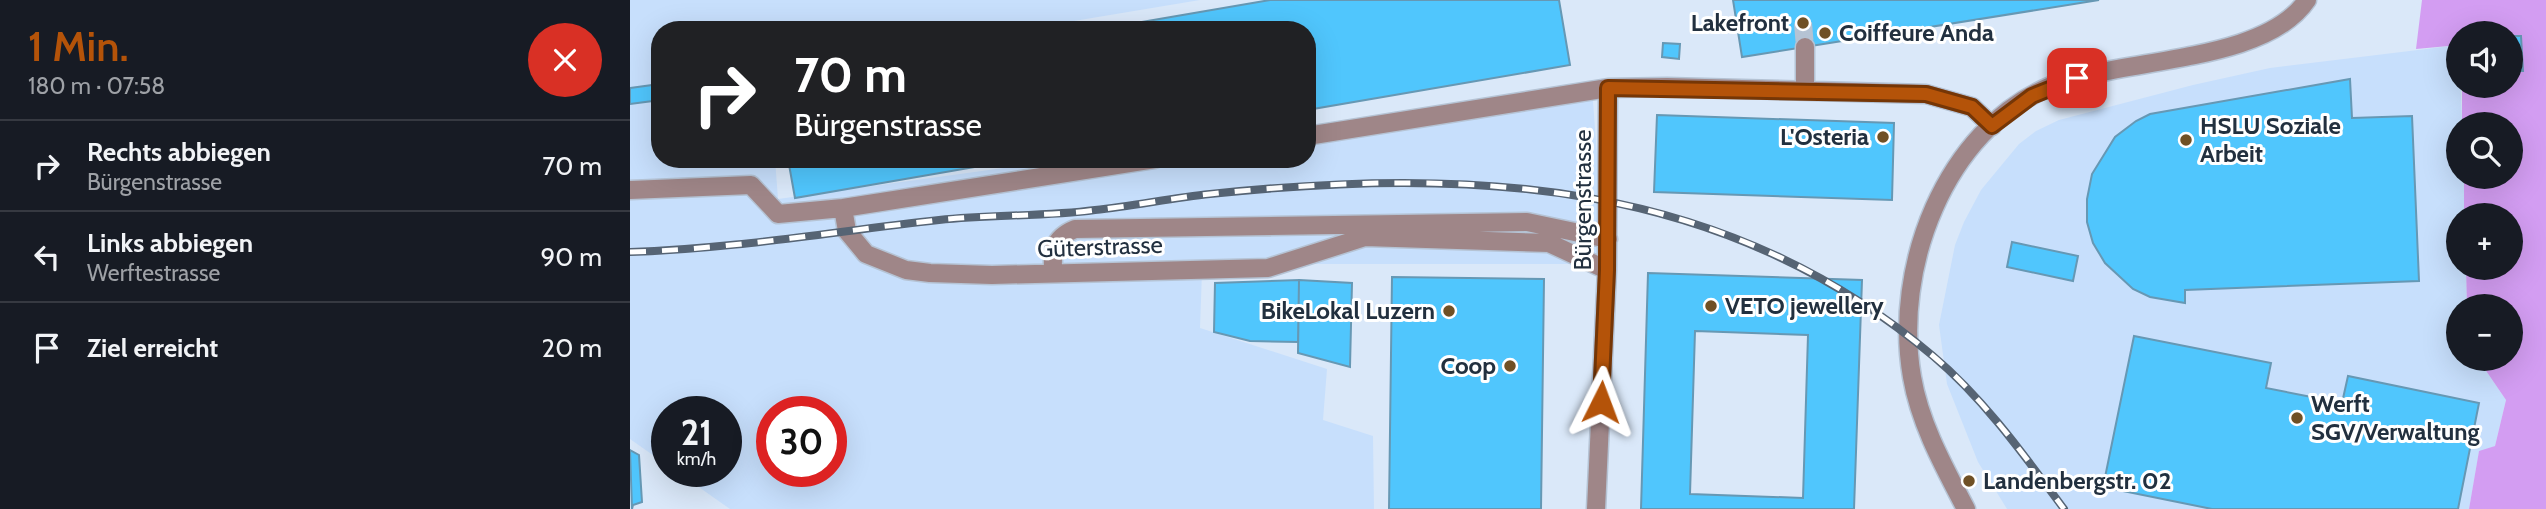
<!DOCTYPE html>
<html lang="de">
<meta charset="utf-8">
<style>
:root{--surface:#171b24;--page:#242831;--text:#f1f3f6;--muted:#9ea1a6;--line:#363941;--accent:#b45309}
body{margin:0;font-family:Cabin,sans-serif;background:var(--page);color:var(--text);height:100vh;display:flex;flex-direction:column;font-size:26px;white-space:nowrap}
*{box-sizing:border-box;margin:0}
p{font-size:23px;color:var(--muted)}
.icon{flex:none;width:38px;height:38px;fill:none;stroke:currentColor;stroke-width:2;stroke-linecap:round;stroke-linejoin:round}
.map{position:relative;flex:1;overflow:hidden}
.details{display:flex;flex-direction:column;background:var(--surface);width:630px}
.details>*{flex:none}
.top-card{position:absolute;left:21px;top:21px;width:665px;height:147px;border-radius:28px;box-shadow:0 7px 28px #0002;background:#202124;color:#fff;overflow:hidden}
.buttons{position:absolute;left:1816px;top:21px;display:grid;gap:14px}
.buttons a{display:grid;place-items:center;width:77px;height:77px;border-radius:50%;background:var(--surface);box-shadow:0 7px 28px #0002;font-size:35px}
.speed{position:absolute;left:21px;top:396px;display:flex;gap:14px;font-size:35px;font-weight:700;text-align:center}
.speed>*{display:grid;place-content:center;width:91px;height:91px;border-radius:50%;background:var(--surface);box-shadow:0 7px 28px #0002;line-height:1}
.speed small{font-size:18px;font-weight:400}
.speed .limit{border:10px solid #d22;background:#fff;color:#111}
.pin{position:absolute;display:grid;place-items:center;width:60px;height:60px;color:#fff;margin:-30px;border-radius:14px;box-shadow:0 4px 10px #0006}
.me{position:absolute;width:77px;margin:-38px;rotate:3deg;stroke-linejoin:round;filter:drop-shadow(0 0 5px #0008)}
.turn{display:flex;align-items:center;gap:24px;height:147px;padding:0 28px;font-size:32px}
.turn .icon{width:91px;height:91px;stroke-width:2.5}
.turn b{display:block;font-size:49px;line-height:60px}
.round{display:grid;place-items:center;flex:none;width:74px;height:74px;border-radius:37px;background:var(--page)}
.summary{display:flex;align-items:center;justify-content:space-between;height:119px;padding:0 28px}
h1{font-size:42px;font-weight:600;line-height:52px;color:var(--accent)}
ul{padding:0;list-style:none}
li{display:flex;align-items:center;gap:21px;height:91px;padding:0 28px;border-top:2px solid var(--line)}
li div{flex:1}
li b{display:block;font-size:26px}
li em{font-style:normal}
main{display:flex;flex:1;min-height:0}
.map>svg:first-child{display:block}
</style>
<main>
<section class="details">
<div class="summary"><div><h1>1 Min.</h1><p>180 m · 07:58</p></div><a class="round" style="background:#d93025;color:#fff"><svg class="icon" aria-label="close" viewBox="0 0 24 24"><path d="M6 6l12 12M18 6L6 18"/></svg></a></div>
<ul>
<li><svg class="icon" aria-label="right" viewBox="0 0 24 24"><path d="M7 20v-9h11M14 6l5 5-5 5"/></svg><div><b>Rechts abbiegen</b><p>Bürgenstrasse</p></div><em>70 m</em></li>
<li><svg class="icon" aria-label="left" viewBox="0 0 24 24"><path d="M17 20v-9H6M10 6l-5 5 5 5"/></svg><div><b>Links abbiegen</b><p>Werftestrasse</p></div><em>90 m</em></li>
<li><svg class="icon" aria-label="arrive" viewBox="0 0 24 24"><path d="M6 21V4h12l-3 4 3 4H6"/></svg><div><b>Ziel erreicht</b></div><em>20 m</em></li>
</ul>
</section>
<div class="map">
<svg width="1916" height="509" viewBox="0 0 1916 509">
<rect width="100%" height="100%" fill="#dae8f9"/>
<path fill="#c7dffc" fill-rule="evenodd" d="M0,0h570l-180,30h-360v129h115l3,40 292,-40h237v-32l285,-39 13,176h-385l-18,8 -2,56 127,41 -4,51 50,16 1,73h-644l-54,-38h50v-60h-59v54l-37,-26zM142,411h59v60h-59z
M1829,45l3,79h-3v53h5v38h-5v53h7l1,38h-8v53h19l28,41 -11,46 -16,6 -10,57h-462l-29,-47 -31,-78 -8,-59 16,-80 9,-23 17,-32 38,-46 17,-13 23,-11 134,-35 77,-17z"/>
<path fill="#d39df2" d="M1792,0h124v509h-77l10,-58 16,-5 11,-46 -28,-41h33v-53h-44l-1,-38h45v-53h-47v-38h47v-53h-49v-38h49v-53h-52v12l-43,4z"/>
<path fill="#50c6fd" stroke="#6698b4" stroke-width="2" fill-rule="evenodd" d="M640,0h289l11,65 -263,45v-80h-212z
M1103,0h366l-357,57z
M1881,36h10l2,35h-12z
M1033,43l17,1 -1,15 -17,-2z
M1720,79l2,39 60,-2 7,165 -234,9v13l-35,-6 -17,-8 -28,-26 -12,-20 -6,-21v-23l5,-25 23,-37 21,-16 14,-7z
M30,84v16l-30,4v-16z
M1027,115l237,8 -2,77 -238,-8z
M158,159h233l-226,39z
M1382,242l66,14 -5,25 -66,-14z
M1018,273l214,7 -8,229h-213zM1065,331l113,4 -5,163 -113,-4z
M762,277l152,2 -3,230h-152z
M669,280l53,3 -2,84 -52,-14z
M669,280l-1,62 -48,-1 -36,-9 1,-49z
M1504,336l137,27 -5,25 76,15 6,-27 131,27 -21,106h-246l-109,-22z
M0,450l9,5 3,47 -9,3 -1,4z"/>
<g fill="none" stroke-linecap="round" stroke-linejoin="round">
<path stroke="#b5c3d4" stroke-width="18" stroke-dasharray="18 9" stroke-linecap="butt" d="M1173,23l2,24"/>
<g stroke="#b5c3d4" stroke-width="21">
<path id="minor" d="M1175,47v43
M677,136l301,-48 59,-1 259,7 46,13 20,19
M0,190l121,-5 27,29 65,-6 312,-49
M213,208l4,23 19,23 40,16 24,3 62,2 276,-7 97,-31 184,6 58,27
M423,273c-1,-22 0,-35 22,-44l452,-7 81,17
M966,509l11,-239 1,-182
M1336,509c-22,-42 -46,-85 -54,-132 -19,-108 32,-247 139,-291 72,-29 213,-22 256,-86"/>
</g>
<use href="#minor" stroke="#9f8688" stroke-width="18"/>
<g stroke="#566474" stroke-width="8">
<path id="rail" d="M0,252c104,-3 206,-21 309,-32 52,-6 104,-3 156,-10 38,-4 77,-12 115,-16 261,-27 513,-16 723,162 51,43 91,99 131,153"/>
</g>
<use href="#rail" stroke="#fff" stroke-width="5" stroke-dasharray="16" stroke-linecap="butt"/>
</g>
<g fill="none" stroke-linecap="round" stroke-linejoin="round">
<g stroke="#753606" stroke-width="18">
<path id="route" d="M971,402l6,-132 1,-182 318,6 46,13 20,19 40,-30 45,-18"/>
</g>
<use href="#route" stroke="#b45309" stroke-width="12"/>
</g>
<g fill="#6f5025" stroke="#fff" stroke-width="2.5">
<circle cx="1173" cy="23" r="7"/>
<circle cx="1195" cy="33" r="7"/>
<circle cx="1253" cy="137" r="7"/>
<circle cx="1556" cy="140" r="7"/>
<circle cx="1081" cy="306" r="7"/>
<circle cx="819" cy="311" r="7"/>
<circle cx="880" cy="366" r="7"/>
<circle cx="1667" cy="418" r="7"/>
<circle cx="1339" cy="481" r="7"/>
</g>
<g text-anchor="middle" stroke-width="6" stroke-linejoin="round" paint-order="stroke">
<g font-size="24" font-weight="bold" fill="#22303f" stroke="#fff" text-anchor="start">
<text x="1159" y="31" text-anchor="end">Lakefront</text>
<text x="1209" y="41">Coiffeure Anda</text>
<text x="1570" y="134">HSLU Soziale<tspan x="1570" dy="28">Arbeit</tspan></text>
<text x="1239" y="145" text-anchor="end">L'Osteria</text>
<text x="1095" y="314">VETO jewellery</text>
<text x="805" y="319" text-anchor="end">BikeLokal Luzern</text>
<text x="866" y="374" text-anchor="end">Coop</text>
<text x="1681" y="412">Werft<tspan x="1681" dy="28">SGV/Verwaltung</tspan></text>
<text x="1353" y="489">Landenbergstr. 02</text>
</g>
<g font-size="24" fill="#22303f" stroke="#fff">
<text transform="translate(953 200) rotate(-90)" y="8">Bürgenstrasse</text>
<text transform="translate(470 247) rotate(-2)" y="8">Güterstrasse</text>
</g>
</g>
</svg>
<div class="buttons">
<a><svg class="icon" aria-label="sound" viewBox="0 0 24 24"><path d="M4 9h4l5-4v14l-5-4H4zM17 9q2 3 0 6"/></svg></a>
<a><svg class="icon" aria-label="search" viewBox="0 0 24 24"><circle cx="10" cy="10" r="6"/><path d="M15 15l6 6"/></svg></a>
<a>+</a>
<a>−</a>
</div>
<div class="speed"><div>21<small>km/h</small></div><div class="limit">30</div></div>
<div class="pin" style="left:1447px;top:78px;background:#d93025"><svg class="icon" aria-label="arrive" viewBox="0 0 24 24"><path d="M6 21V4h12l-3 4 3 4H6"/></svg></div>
<svg class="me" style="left:971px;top:402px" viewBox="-20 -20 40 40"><path d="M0-17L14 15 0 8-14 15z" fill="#b45309" stroke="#fff" stroke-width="4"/></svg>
<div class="top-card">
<div class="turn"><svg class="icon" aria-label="right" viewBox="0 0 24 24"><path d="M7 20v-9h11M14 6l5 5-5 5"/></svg><div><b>70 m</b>Bürgenstrasse</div></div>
</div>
</div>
</main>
